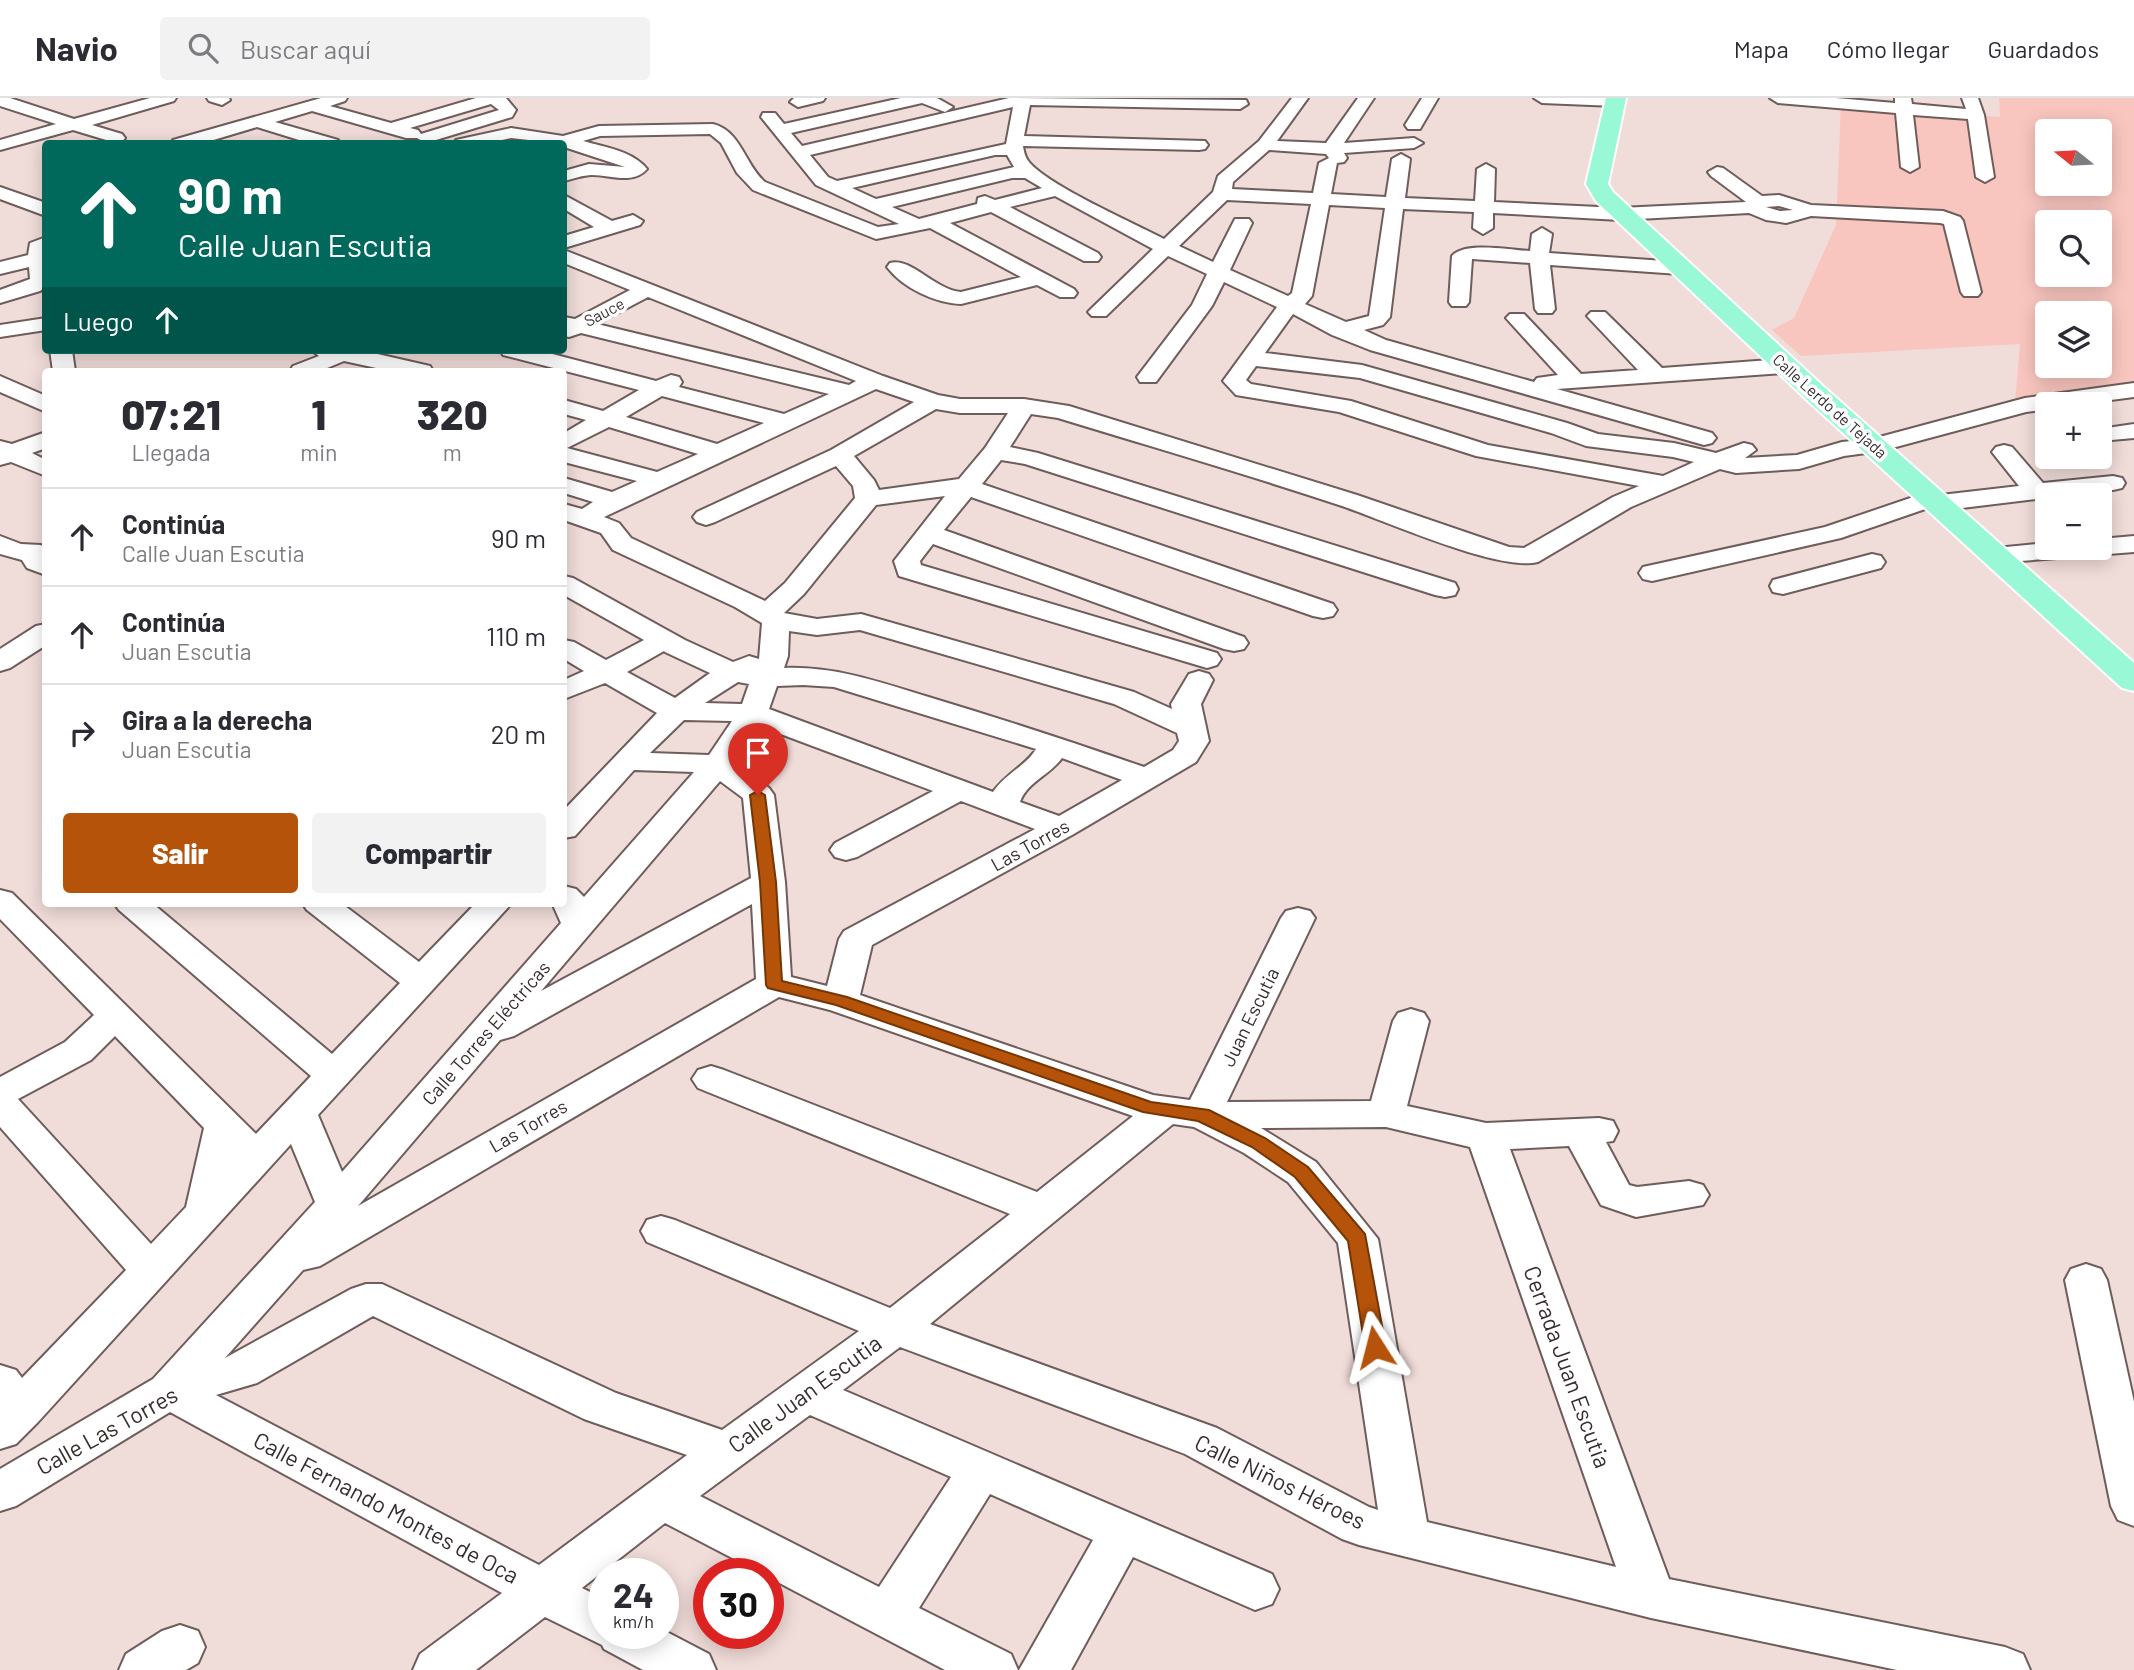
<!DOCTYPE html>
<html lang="es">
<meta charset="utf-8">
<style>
:root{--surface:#fff;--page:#f2f2f3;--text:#2b2b33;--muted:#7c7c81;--line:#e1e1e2;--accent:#b45309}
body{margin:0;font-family:Barlow,sans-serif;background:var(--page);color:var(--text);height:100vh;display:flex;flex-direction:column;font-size:26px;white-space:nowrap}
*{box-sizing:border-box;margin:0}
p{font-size:23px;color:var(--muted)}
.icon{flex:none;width:38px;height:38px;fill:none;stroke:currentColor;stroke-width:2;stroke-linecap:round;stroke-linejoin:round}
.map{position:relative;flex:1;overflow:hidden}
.panel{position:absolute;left:42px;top:270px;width:525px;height:539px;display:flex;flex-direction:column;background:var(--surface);border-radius:7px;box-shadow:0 4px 18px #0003}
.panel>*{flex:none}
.top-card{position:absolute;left:42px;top:42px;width:525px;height:214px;border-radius:7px;box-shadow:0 4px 18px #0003;background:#00695c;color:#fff;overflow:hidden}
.needle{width:46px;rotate:288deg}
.tools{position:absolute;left:2035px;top:21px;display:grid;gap:14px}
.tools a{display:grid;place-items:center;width:77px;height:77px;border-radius:7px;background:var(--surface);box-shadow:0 4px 18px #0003;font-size:35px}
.speed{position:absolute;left:588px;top:1460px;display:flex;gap:14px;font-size:35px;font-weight:700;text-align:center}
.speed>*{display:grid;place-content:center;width:91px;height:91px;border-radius:50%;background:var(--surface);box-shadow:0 4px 18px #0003;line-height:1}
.speed small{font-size:18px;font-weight:400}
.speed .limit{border:10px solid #d22;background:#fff;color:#111}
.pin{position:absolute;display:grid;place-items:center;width:60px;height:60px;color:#fff;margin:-72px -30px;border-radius:50% 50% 50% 0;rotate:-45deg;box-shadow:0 0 7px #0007}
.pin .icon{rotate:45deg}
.me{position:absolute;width:77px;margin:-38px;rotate:351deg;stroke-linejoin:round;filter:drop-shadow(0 0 5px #0008)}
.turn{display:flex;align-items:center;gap:24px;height:147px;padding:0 21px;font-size:32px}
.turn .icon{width:91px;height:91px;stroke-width:2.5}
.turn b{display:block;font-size:49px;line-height:60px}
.then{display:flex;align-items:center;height:66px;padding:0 21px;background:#0003;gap:14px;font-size:26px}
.eta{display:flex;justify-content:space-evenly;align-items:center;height:119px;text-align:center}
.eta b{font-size:42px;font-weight:800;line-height:49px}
.primary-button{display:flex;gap:14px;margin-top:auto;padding:14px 21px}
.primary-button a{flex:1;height:80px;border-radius:7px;background:var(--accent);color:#fff;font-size:28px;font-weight:800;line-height:80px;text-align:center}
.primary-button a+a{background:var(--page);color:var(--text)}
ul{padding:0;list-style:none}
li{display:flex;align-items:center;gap:21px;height:98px;padding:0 21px;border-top:2px solid var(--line)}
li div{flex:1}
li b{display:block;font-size:26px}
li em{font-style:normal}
header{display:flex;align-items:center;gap:42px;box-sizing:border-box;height:98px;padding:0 35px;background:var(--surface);border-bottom:2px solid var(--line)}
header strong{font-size:33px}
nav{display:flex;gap:38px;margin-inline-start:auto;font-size:24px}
.search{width:490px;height:63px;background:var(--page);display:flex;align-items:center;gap:18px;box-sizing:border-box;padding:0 24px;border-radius:7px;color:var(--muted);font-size:26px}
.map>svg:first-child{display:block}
</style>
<header>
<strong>Navio</strong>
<div class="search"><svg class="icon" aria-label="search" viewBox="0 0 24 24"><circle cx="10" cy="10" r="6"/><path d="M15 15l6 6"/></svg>Buscar aquí</div>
<nav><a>Mapa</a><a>Cómo llegar</a><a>Guardados</a></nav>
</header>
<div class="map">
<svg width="2134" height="1572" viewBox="0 0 2134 1572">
<rect width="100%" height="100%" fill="#f0dcd9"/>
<path fill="#f9c6bf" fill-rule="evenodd" d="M1999,0h135v286l-119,18 5,-58 -219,12 -29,-26 22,-12 42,-93 5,-122 159,14zM2048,33h52v53h-52zM2048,124h52v53h-52zM2048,215h52v53h-52z"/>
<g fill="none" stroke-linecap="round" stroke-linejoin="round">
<g stroke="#6e5d5b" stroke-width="4">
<path id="minor" d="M0,0h10l64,21 76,-21h26l-2,3 -82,24 30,9 3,4 -3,4 -6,1 -43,-13 -73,20v-10l56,-16 -56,-18z
M207,0h22l1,2 -8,5 -13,-4z
M321,0h26l-2,3 -15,5 61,17 85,-25h30l10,12 -4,7 -86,26 -9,-5h-11l-94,-27 -37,11 63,18 2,4h-28l-55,-17 -57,17h-29l2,-4zM491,6l8,6 -78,24 -3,-4 -8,-2z
M794,0h31l-2,3 -25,6 -8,-5z
M901,0h36l16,9 -8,5 -23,-9 -131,30 11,13 207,-48 237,2 2,4 -8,5 -210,-4 -6,31 181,5 3,4 -3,4 -6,1 -176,-4c1,6 2,11 6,16 20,24 103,60 135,77l49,-47 5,-16 41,-35 33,-43h16l-31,43 49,2 32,-45h16l-30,45 70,-5 9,5 -9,5 -70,5 3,5 -3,4 -7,1 -6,31 55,3 6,-38 9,-5 9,5 -5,39 70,3 2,-32 9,-5 9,5 -1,33 126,6 126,-6 -35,-26 -3,-4 9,-5 6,1 39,28 17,-1 32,10 132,6 17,6 3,4 18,71 -3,4h-14l-3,-4 -17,-68 -4,-1 -129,-7 -25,7 -20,-3 -17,-7 -129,7 -127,-7v15l-10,6 -10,-6 1,-16 -71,-3 -13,108 -7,8 -19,5 22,10 148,42 3,-4 21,-3 -52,-57 4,-4h14l57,60 57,-4 -51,-54 4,-4h14l57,56 123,-9 8,2 3,5 -3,5 -8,2 -228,16 155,44 4,5 -4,5 -8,2 -334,-95 -38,-15 -39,-21 -28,39 97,12 205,58 31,11 76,9 42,10 28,-10 8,2 4,5 -11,8 52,-3 45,-13 30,-3 153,-41 109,-15v14l-54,7h-32v5l-22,3 -145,39 -37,5 -45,13 -63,4 -16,-4 -89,38 -93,55c-40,10 -154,-42 -199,-57 -93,-31 -187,-58 -281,-87l-27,-4 -21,33 28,6 417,130 3,6 -3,6 -10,2 -10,-2 -410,-131 -24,-4 -19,24 351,120 4,6 -4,6 -10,2 -10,-2 -342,-119 -27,33 300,107 4,6 -4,6 -10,2 -10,-2 -291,-105 -13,17 1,4 296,88 4,6 -4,6 -10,3 -10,-3 -298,-89 -5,-15 51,-65 -69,9 -72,89 -20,19 33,6 44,-5 273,78 38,17 -1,-5 18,-30 10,-3 10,3 4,6 -12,24 8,37 -13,21 -124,73 -200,110 -12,50 293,100 37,5 91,-182 5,-7 12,-3 12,3 5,7 -88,184 144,-1 22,-80 5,-8 13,-4 13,4 5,8 -22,85 79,17 113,-5 14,3 5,10 -5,10 -7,1 23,43 8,2 52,-6 14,4 6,10 -6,10 -67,12 -35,-12 -32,-59 -59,3 159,430 336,68 18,7 7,16h-133l-246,-52 -292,-73 -17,-6 -157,-85 -285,-107 -57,43 429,184 7,15 -7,15 -17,6 -122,-53 -62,113h-52l74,-130 -103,-46 -71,114 92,46 7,16h-73l-177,-93v-4h-7l-96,-50 -83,65 22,11v34h59v-3l46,24 7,16h-73l-39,-21 -2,-4 -57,-28 -69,53h-63l7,-16 82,-61 -332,-181 -154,94 -16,5v-42l153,-90 162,-177 -24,-58 -253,278 -22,22 -16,5v-84l16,5 6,8 104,-108 -126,-143v-50l65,-35 29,-27 -94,-96v-29l12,3 244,241 55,-58 -192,-166 -5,-7h38l180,151 68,-71 -93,-73 -5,-7h39l78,59 57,-59h36l-194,212 24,57 219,-249 -9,-20h12v-17l12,3 8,8 110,-125 -60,-2 -59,66 -11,2v-28l93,-97 -52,-30 -41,16v-19l20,-9 -20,-12v-19l10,2 32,18 38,-20 -80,-45v-19l9,2 112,62 48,22 16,-6 10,3 3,-36 -27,-16 -122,-57 -12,-17 -37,-13v-16l18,5 11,-7 -29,-9v-15l48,14 25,-11 -73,-19v-29l22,-13 -22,-6v-14l39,11 36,-21 -136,-35 -3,-5h37l119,31 15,-6 8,2 3,5 -3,5 105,27 45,-20 -248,-61 -12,4 -5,-1v-19l11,2 55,-29 -66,-27v-13l319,126 55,19 22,4h64l45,7 288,89 152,52 15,1 89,-51 26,-11 -163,-30 -137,-44 -103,-17 -13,-14 54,-74 -53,-25 -12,24 -56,76h-16l-3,-5 55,-72 15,-31 -39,-18 -62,60h-14l-4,-4 4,-4 61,-59 -98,-53 -45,11 88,46 3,4 -3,4h-14l-93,-49 -41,11 124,66 3,4 -3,4h-14l-23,-12 -76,19c-26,-1 -58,-16 -74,-37l3,-4c21,-6 45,27 71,29l60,-15 -91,-49 -54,11 -123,-49 -16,-17 -16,-30 -11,-9 -110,2 -17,5c21,6 50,10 64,28 -14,16 -37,6 -55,6 -9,0 -19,4 -28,6v-10l25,-7 36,3 -61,-20v-3l-53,-6 -27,6h-30l2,-4 55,-12 52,8 36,-10 114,-2c28,7 32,41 52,58l113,45 21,-3 -83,-39 -55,-68 2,-4h12l9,11zM1013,9l-7,37 -169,37 -9,-4 -18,-22zM1269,52l57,4 3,4 -10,5 -6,30 -81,-4 1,-7zM995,57h12l7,12 -138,32 -24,-11zM1012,80h13l17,10 -47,12 -10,-4 -7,2 -1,6 -58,15 -27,-12zM1227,102l84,4 -19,89 -4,3 -58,-26 22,-47 -3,-4h-14l-22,43 -34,-16zM1329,107l56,3 -16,108 -23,6 -41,-18 7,-8zM1779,108l14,4 -13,1 -14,-4zM648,199l208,84 -7,4 -252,-61zM1256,268l104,12 191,55 35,13 87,11 21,5 -31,14 -175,-31 -137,-44 -100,-17 -5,-4zM876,291l38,13 -83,48 -134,62 -4,5 4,5 9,3 9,-3 121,-56 17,20 2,12 -70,85 -20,18 -134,-63 -12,-15 -15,-6zM662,298l102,27 -47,21 -91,-27zM936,311l24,4h48l-23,35 -26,31 -80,11 -5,-10 -20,-24zM609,329l89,27 -41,18 -90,-24zM860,532l254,74 63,29 2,8 -6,9 -29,17c-69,-24 -139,-47 -209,-68 -50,-15 -98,-33 -151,-31l4,-12 1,-25 28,4zM664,553l1,1 45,21 -35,25 -48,-26zM738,584l11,2 -7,20 -37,-1zM803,587l31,2 202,62c-9,16 -30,24 -43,43l-224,-83 8,-23zM684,622l48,1 -23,34 -59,-2zM759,628l174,65 -98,52 -5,7 5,7 11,3 11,-3 104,-56 74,28 -191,102 -5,8 -12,47 -36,-9 -6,-95 -11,-87 -5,-7 -34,-26zM1062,660l60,22 -63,36 -39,-14c7,-20 30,-27 42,-44zM720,683l23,17 8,80 -210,113zM752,806l4,75 -398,227 142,-166 14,-4zM779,899l51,13 303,106 -96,76 -313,-122 -13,-4 -13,4 -6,9 6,9 312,126 -120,94 -215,-88 -14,-4 -14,4 -6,11 6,11 212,89 -137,99 -106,-37 -234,-109h-16l-15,5 -126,69 78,-88 17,-4zM115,938l89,92 -18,79 -35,37 -133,-145 73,-39zM1173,1026l21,3 50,26 44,29 50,61 40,267 -9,-3 -152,-79 -287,-104zM1386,1029l84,20 146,420 -189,-45 -49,-283 -62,-77 -55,-34zM373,1218l211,103 103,36 -148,110 -323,-170 41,-12zM810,1317l141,62 -72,110 -179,-91z
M1422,0h16l-18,31h-12l-3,-4z
M1534,0h87l2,3 -8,5 -73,-3z
M1770,0h66l59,5v-5h16l1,6 54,5 -4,-11h16l6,17 10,62 -9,5 -9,-5 -8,-58 -55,-4 6,52 -9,5 -9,-5 -5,-54 -118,-10z
M0,89l46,16v13l-46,-17z
M564,97l48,26 21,-6 10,6 -3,4 -76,23v-12l30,-9 -30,-18z
M1542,130l10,6 -3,19 130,9 7,2 3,4 -3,4 -7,2 -129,-9 5,44 -3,4h-14l-3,-4 -5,-46 -58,-4 -3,43 -3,4h-14l-3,-4 3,-46c12,-15 59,-6 78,-5l2,-17z
M46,139v50l-6,4 -40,12v-13l30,-11 -1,-12 -29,7v-12l28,-7 2,-12z
M46,220v12l-46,7v-12z
M50,252h22l3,21h-22z
M311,252h49l70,16 3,5h-43l-46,-10 -24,10h-30l3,-5 26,-10z
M0,278l46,20v16l-46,-20z
M2134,326v14l-34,3v-12z
M46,334v16l-14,5 14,7v16l-35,-14 -11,3v-24l12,3z
M2004,347l8,2 31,36 70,-7 9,2 3,5 -3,5 -9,2 -65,5v3l-11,1 -100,12 -9,-3 -87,30 -189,43 -9,-2 -4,-6 4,-6 9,-2 173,-38 106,-36 10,4 78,-9 -27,-34 4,-5z
M0,438l21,8 20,1 5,7v23l-19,-7 -5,-8 -22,-6z
M2134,438v16l-139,11 -9,-2 -4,-6 4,-6 62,-6v5h52v-9z
M1872,456l9,2 4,6 -4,6 -98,26 -10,-2 -3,-6 3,-6z
M46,526v21l-36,23 -10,3v-22l36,-23z
M2086,1166l15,5 6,11 27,122v124l-16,-6 -7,-14 -46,-226 6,-11z
M180,1527l18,6 7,16 -7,16 -12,7h-67l7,-16 36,-23z"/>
</g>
<g stroke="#fff" stroke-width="4">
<path id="major" d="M1606,0h20l-18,86 5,8 211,195 310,276v28l-12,-3 -316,-289 -210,-198 -10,-17z"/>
</g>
<use href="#minor" fill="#fff" fill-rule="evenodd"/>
<use href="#major" fill="#99f8d6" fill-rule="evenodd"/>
</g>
<path fill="#b45309" stroke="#753606" stroke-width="2" d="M758,693l7,4 11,87 6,99 65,16 304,105 58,8 56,28 43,29 57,67 21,113 -3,6 -8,2 -7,-2 -3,-6 -17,-106 -53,-64 -43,-30 -54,-26 -55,-9 -307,-107 -68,-17 -2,-3 -6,-103 -10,-87z"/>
<g text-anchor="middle" stroke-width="7" stroke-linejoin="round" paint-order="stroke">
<g font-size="16" fill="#362e2d" stroke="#fff">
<text transform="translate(604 214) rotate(-28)" y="6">Sauce</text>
<text transform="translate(1830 308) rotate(42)" y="6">Calle Lerdo de Tejada</text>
</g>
<g font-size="19" fill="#362e2d" stroke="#fff">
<text transform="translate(1030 747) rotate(-29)" y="7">Las Torres</text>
<text transform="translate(1250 919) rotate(-64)" y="7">Juan Escutia</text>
<text transform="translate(486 935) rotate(-49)" y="7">Calle Torres Eléctricas</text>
<text transform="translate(528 1028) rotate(-30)" y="7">Las Torres</text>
</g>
<g font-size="23" fill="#362e2d" stroke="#fff">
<text transform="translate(1567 1269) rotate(70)" y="8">Cerrada Juan Escutia</text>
<text transform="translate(805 1296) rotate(-36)" y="8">Calle Juan Escutia</text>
<text transform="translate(107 1333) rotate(-29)" y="8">Calle Las Torres</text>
<text transform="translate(1280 1384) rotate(26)" y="8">Calle Niños Héroes</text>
<text transform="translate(386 1410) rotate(28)" y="8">Calle Fernando Montes de Oca</text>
</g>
</g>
</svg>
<div class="tools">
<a><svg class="needle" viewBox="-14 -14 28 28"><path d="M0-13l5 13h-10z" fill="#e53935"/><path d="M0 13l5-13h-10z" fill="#7c7c81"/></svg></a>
<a><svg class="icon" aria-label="search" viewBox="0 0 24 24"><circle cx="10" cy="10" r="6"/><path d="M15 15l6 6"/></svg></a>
<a><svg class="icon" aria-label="layers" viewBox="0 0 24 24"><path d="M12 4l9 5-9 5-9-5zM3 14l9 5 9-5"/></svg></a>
<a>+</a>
<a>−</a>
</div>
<div class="speed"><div>24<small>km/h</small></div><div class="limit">30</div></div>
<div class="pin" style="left:758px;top:697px;background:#d93025"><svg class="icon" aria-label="arrive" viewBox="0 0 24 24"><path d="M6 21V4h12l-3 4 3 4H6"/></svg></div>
<svg class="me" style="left:1375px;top:1249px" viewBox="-20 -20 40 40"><path d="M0-17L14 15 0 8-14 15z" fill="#b45309" stroke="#fff" stroke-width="4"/></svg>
<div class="top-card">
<div class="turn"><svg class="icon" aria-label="ahead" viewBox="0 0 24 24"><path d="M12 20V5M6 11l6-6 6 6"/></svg><div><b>90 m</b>Calle Juan Escutia</div></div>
<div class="then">Luego<svg class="icon" aria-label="ahead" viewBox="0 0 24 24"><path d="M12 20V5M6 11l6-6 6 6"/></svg></div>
</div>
<section class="panel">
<div class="eta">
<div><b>07:21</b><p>Llegada</p></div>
<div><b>1</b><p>min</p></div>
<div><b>320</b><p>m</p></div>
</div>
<ul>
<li><svg class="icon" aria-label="ahead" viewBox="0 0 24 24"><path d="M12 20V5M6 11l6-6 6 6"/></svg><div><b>Continúa</b><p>Calle Juan Escutia</p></div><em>90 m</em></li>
<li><svg class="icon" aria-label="ahead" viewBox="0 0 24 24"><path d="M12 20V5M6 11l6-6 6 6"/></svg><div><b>Continúa</b><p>Juan Escutia</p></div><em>110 m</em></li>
<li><svg class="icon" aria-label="right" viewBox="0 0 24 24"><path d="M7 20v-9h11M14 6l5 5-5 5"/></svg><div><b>Gira a la derecha</b><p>Juan Escutia</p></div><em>20 m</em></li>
</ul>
<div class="primary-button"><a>Salir</a><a>Compartir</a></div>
</section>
</div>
